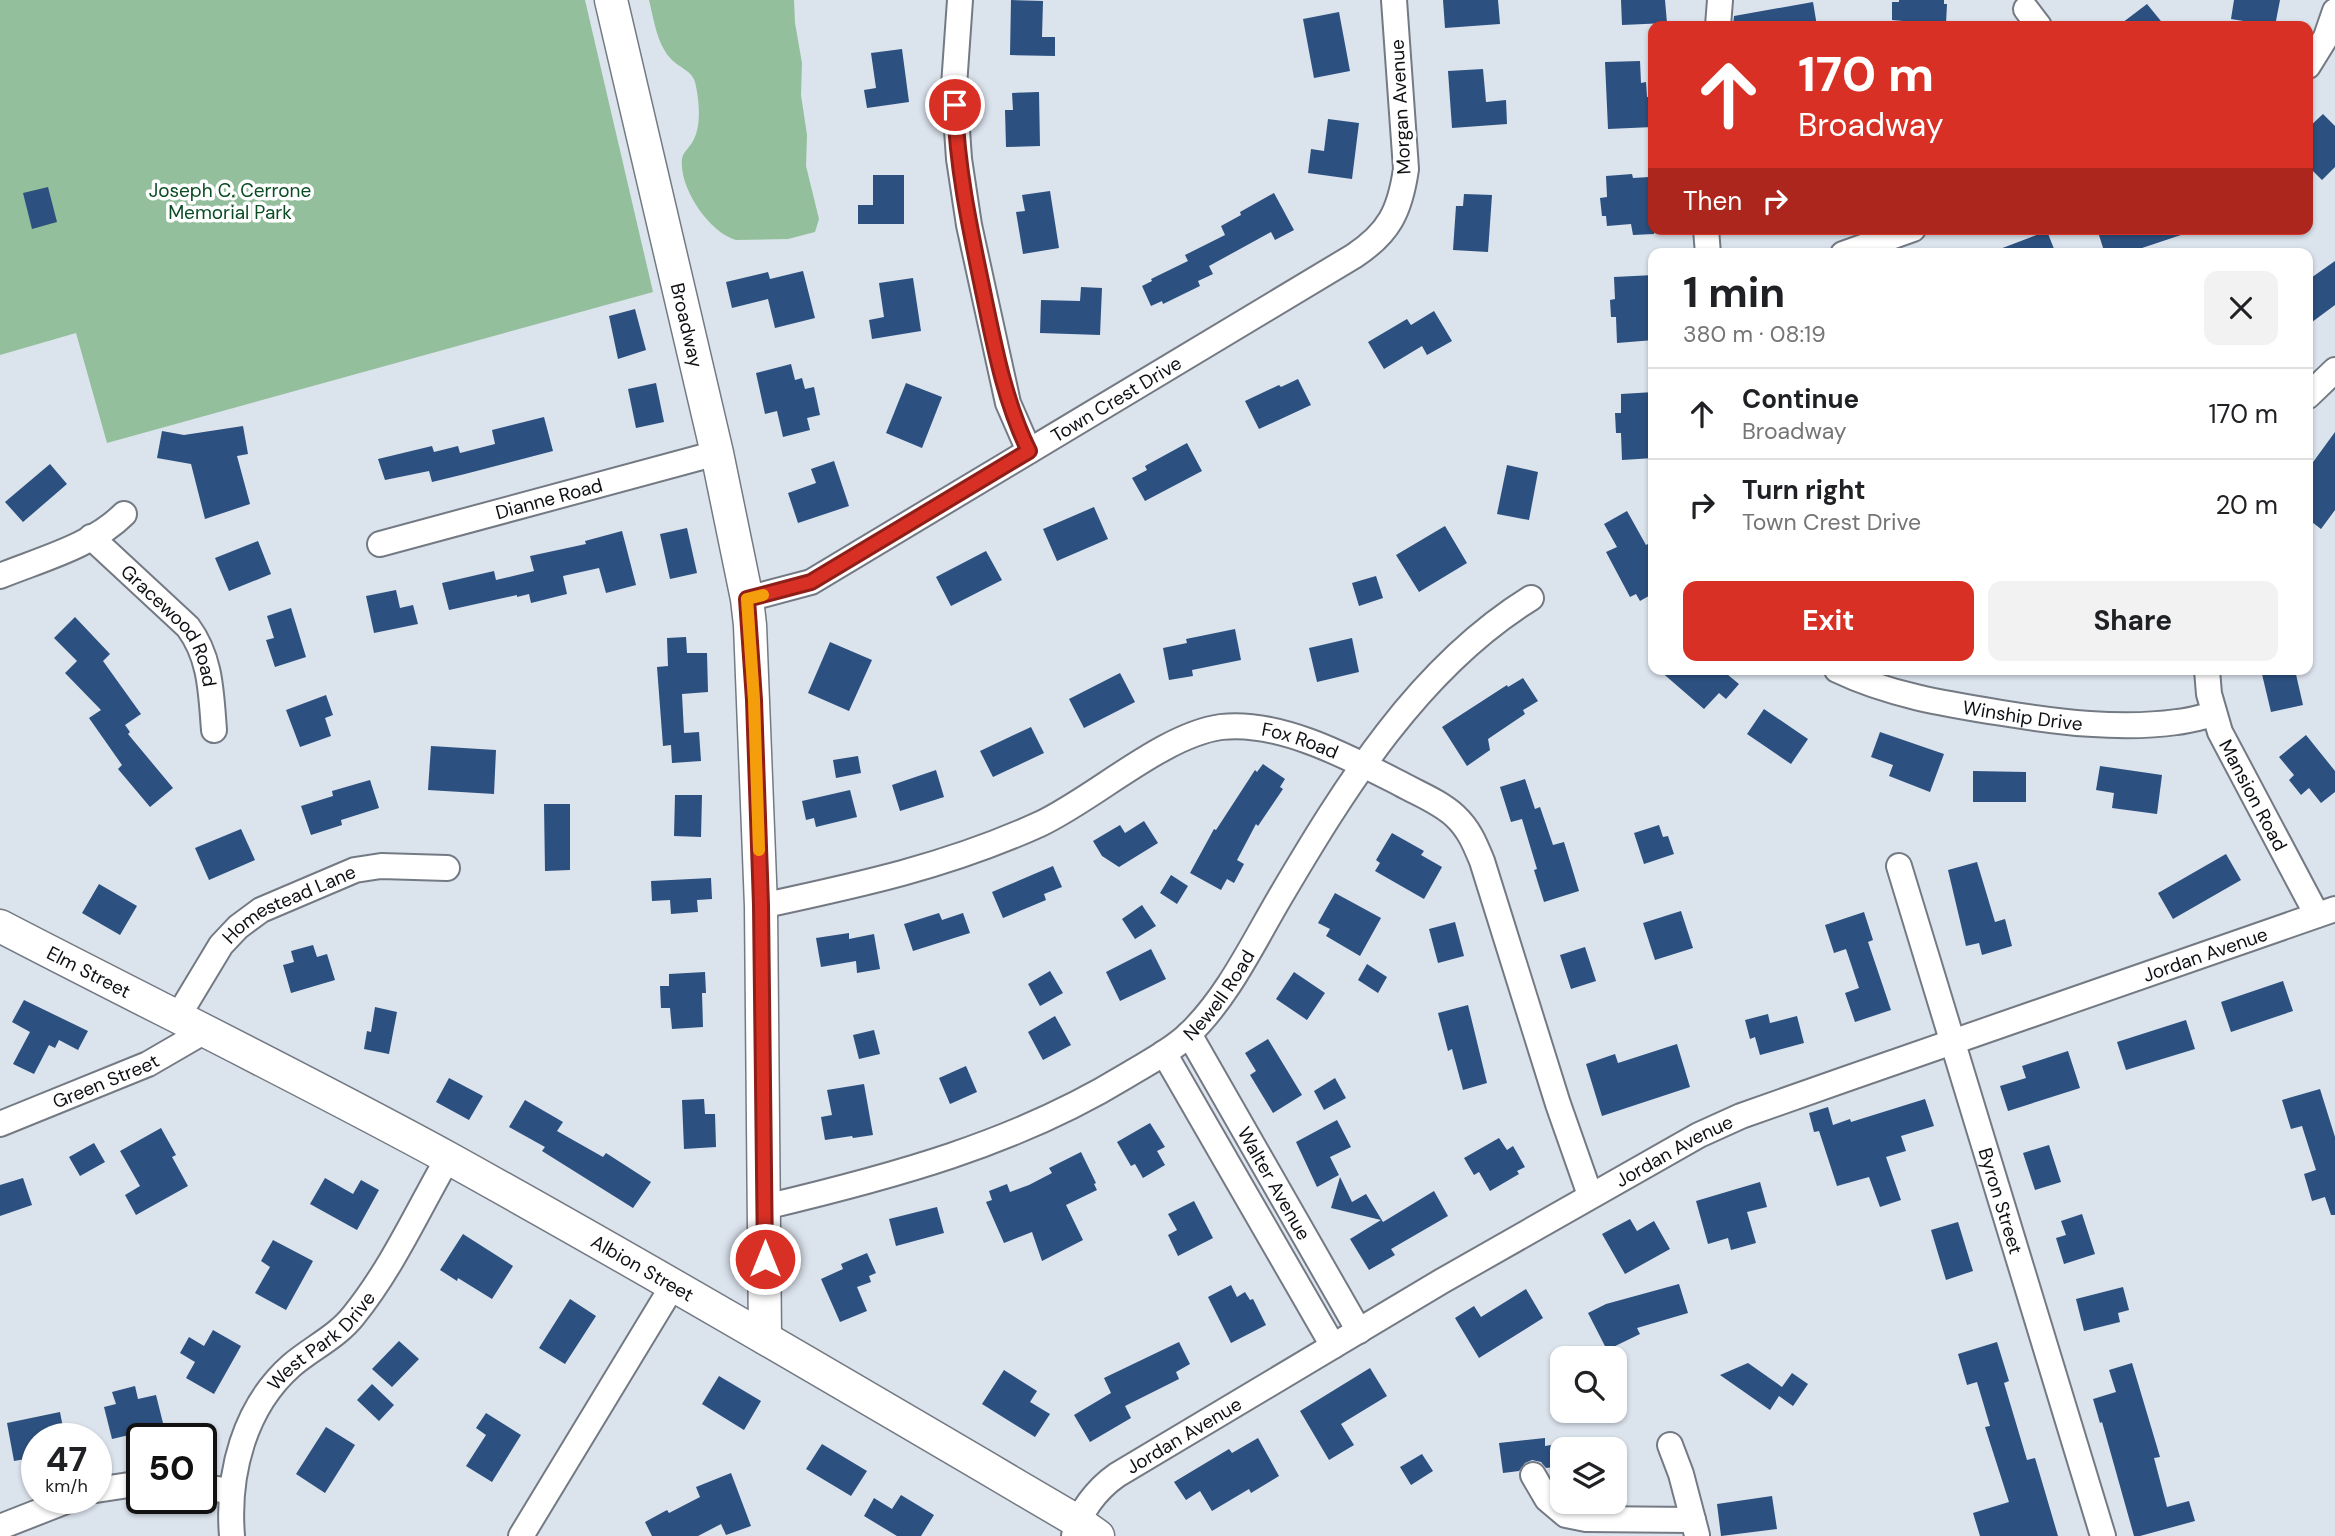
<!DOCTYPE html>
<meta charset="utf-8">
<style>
:root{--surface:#fff;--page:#f2f2f2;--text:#202124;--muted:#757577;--line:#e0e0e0;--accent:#d93025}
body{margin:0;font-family:"DM Sans",sans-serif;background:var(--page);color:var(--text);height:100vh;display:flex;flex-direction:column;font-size:26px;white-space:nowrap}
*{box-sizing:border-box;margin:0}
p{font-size:23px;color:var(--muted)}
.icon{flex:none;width:38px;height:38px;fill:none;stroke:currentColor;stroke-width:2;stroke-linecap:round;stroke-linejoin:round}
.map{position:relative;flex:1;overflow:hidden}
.side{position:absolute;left:1648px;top:248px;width:665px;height:427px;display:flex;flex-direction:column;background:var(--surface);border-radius:14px;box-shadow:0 2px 5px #0004}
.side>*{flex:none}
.banner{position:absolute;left:1648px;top:21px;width:665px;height:214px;border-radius:14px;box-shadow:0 2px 5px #0004;background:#d93025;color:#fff;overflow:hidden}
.tools{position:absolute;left:1550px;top:1346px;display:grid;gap:14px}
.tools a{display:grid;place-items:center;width:77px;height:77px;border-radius:14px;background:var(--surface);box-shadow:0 2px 5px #0004;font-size:35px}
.speed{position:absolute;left:21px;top:1423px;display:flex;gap:14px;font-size:35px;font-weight:700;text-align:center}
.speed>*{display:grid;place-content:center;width:91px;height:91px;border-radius:50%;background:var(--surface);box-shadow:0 2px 5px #0004;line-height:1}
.speed small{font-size:18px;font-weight:400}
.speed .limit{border:4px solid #111;border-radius:10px;background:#fff;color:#111}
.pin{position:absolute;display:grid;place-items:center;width:60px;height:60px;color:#fff;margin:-30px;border:4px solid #fff;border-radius:50%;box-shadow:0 2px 7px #0007}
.me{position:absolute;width:77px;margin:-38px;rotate:0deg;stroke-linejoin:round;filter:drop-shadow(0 0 5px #0008)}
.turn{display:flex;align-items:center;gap:24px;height:147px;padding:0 35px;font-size:32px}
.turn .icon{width:91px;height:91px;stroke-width:2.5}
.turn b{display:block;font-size:49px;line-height:60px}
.then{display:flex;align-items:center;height:66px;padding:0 35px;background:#0003;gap:14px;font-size:26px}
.round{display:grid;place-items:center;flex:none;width:74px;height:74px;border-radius:14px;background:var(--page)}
.head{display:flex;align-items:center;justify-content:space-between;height:119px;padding:0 35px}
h1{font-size:42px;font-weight:700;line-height:52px}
.button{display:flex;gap:14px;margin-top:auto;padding:14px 35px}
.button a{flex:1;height:80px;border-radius:14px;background:var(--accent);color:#fff;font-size:28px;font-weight:700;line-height:80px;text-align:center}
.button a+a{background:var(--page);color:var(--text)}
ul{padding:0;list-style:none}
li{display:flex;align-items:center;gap:21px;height:91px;padding:0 35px;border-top:2px solid var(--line)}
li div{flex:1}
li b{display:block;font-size:26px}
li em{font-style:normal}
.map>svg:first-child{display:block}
</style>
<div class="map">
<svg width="2335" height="1536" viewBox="0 0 2335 1536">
<rect width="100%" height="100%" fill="#dbe3ed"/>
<path fill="#94bf9c" d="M0,0h585l68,292 -546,151 -31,-110 -76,22z
M649,0h145l1,23 7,40 -1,32 6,40 -1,31 13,53 -4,13 -27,7 -52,1c-27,-8 -57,-52 -54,-81 1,-7 8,-12 11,-18 9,-15 6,-43 2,-59 -3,-11 -15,-14 -23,-22 -15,-15 -18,-40 -23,-60z"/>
<path fill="#2c507f" d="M1011,0l32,1 -1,36h13v19l-45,-1z
M1443,0h55l2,24 -55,4z
M1621,0h44l2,23 -45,2z
M1899,0h45v4h3l-1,20 -5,-1v3h-38v-5l-11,-1v-18h7z
M2234,0h46l-5,26 -44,-7z
M1813,2l4,24h-84l1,-10z
M2147,4l18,22h-47z
M1339,12l11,59 -36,7 -11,-59z
M902,49l7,53 -42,6 -3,-18 12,-2 -5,-35z
M1640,61l1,22 5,-1 1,15h4l2,30 -45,2 -3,-67z
M1483,69l3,33 20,-2 1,24 -55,4 -4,-57z
M1039,92l1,54 -34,1 -1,-37h8l-1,-17z
M2323,114l12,12v41l-13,13 -14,-14v-38z
M1328,119l31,4 -7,56 -44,-6 3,-24 13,2z
M1632,174l1,4 16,-1 1,14 4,-1v44l-21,1 -2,-11 -24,2 -1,-10h-4l-2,-18 7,-1 -1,-21z
M873,175h31v49h-46v-19h15z
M48,187l9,35 -25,7 -9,-36z
M1050,191l9,57 -36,6 -7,-42 9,-1 -3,-16z
M1274,193l20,37 -19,10 -4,-8 -62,34 4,8 -15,7 2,5 -37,18 -1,-3 -11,5 -9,-20 10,-5 -1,-2 37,-18 -3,-6 40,-20 -4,-9 20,-11 -1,-3z
M1464,194l28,1 -4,57 -35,-2 3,-44h7z
M2097,229h89l1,4 -48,16 2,5h-36z
M2047,231l9,23h-64v-2z
M2335,261v44l-27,20v-45z
M803,271l12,47 -40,10 -7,-29 -36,9 -6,-26 42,-10 2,7z
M1654,275v65l-37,3 -1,-26h-5l-1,-17 5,-1 -1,-22z
M913,278l8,53 -49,8 -3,-19 15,-3 -5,-34z
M1081,287l21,1 -2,47 -60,-2 1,-33 39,1z
M635,309l11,41 -28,9 -9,-43z
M1434,311l18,30 -25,14 -5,-9 -38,23 -16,-27 39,-23 4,6z
M791,364l4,16 7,-2 3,11 9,-2 6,28 -13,3 3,12 -27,7 -6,-26 -12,3 -9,-41z
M1298,379l13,26 -52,24 -14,-28 34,-16 2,2z
M656,383l8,39 -28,6 -8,-39z
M906,383l36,14 -20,51 -36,-15z
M1654,392v66l-32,2 -1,-27h-5l-1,-20h6v-19z
M544,417l9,34 -88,23 -33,8 -3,-11 -44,9 -7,-21 54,-13 2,6 24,-6 2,7 35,-9 -3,-14z
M243,426l5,28 -11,2 13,48 -45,15 -14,-55 -34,-6 5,-27 22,4z
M2335,432v78l-14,19 -13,-10v-50z
M1187,443l15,28 -57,30 -13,-23 15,-8 -2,-4z
M834,461l15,45 -51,17 -10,-30 28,-10 -5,-14z
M50,464l17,20 -44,38 -18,-20z
M1507,465l31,7 -9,48 -32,-6z
M1094,507l14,32 -51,22 -14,-32z
M1627,511l19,34 8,-4v52l-14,8 -4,-7 -6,3 -24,-45 11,-5 -13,-23z
M1445,526l22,37 -48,29 -23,-37z
M687,528l10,45 -27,6 -10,-45z
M622,531l14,54 -30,8 -7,-25 -36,8 4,18 -36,9 -2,-9 -12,3v-2l-68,15 -7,-27 52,-12 2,9 38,-9 -4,-15 56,-12 -1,-3z
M258,541l13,33 -42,17 -14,-33z
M986,551l16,29 -51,26 -15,-29z
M1376,576l7,22 -24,8 -7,-23z
M396,590l4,18 13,-3 5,19 -44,9 -8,-37z
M291,608l15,49 -31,10 -9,-27 8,-2 -7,-22z
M75,617l35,37 -7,7 38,53 -16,11 5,7 -2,2 45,54 -23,19 -32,-38 4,-4 -33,-47 12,-8 -36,-37 12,-12 -23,-23z
M1235,629l6,31 -49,10 1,6 -24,4 -6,-32 24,-5 -1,-4z
M686,637l1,16h20l1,39 -26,2 2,39 15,-1 2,29 -29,2 -1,-18 -8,1 -6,-79 11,-1 -1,-28z
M1352,638l7,34 -42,10 -8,-34z
M830,642l42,18 -23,51 -41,-18z
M1659,670h63l17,14 -13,15 -7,-6 -15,16z
M2261,670h34l8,35 -32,7z
M1120,673l15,29 -51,26 -15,-29z
M1523,678l15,23 -15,9 2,4 -37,25 2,11 -23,16 -25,-39 65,-42 1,2z
M326,695l7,20 -8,3 6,18 -31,11 -14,-37z
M1764,709l44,30 -17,25 -44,-30z
M1031,727l13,26 -51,24 -13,-26z
M1880,732l64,22 -14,38 -41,-16 4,-11 -22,-8z
M2306,735l29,36v21l-14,11 -12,-15 -8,7 -12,-15 5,-5 -15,-18z
M431,746l65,4 -2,44 -66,-4z
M858,756l3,17 -25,5 -3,-18z
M1263,764l22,15 -5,8 3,2 -25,37 -2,-2 -19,36 7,4 -10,19 -7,-4 -6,11 -31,-17 24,-44 2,1 39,-60 2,2z
M2100,766l62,9 -5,39 -45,-6 2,-15 -18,-3z
M936,770l8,27 -44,14 -8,-26z
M1973,771l53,1v30h-53z
M1525,779l10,30 5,-2 13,38 11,-3 15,49 -35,11 -10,-32 3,-1 -15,-50 -11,3 -11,-35z
M370,780l9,28 -38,12 1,5 -31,10 -10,-29 32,-10 -1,-5z
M850,790l7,27 -41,10 -2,-9 -8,2 -4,-19z
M675,795h27l-1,42 -27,-1z
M544,804h26v66l-25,1z
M1144,821l14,22 -39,24 -17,-11 -9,-15 27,-16 5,8z
M1659,825l4,12 5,-1 6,18 -30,10 -10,-31z
M241,829l14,31 -46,20 -14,-32z
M1392,833l32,18 -3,4 21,12 -18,32 -49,-28 5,-8 -4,-3z
M2226,854l15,26 -68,39 -15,-26z
M1977,862l18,60 10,-3 7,27 -30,9 -3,-12 -13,3 -18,-76z
M1053,866l9,21 -18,7 2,6 -43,18 -11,-26z
M1171,875l17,11 -11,18 -17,-11z
M711,878l1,21 -15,1 1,12 -27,2 -1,-14 -18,1 -1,-20z
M99,884l38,22 -17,29 -38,-22z
M1335,893l46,25 -21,38 -34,-20 4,-7 -12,-6z
M1142,905l14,21 -21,13 -13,-20z
M1681,911l12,37 -38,12 -12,-37z
M1864,912l9,28 -5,2 23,68 -36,12 -10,-29 14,-5 -13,-39 -12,4 -9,-28z
M939,913l3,7 21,-7 7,20 -57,18 -9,-27z
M1455,922l9,34 -26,7 -9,-34z
M849,933v6l25,-5 6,35 -23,4 -1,-12 -35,6 -5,-29z
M313,945l4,12 10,-3 8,26 -44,13 -8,-28 11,-3 -3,-11z
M1585,947l11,34 -25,8 -11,-34z
M1151,949l15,30 -46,22 -14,-29z
M1367,964l20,13 -9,16 -20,-13z
M1050,971l13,22 -23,13 -12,-22z
M705,972l1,21h-4l1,34 -31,2 -2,-21h-9l-1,-22h9v-12z
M1294,972l31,21 -18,27 -31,-21z
M2283,981l10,30 -62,21 -10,-30z
M24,1000l64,31 -10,19 -19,-10 -4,8 -6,-3 -15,29 -21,-10 17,-32 -18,-10z
M1468,1005l19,78 -24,7 -11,-41 -4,2 -10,-38z
M375,1007l22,5 -8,42 -25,-5 3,-18 4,1z
M1768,1014l2,9 27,-7 7,27 -44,12 -5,-18 -5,2 -5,-19z
M1055,1016l16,29 -28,15 -15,-28z
M2186,1020l9,29 -69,21 -9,-28z
M874,1030l6,24 -21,5 -6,-24z
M1268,1039l34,56 -29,18 -23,-38 6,-4 -11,-18z
M1677,1044l13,43 -88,29 -16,-52 29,-10 3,9z
M2068,1051l12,37 -72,23 -8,-25 26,-8 -4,-12z
M966,1066l11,26 -27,12 -11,-26z
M449,1078l34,18 -14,24 -33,-18z
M1335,1078l11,20 -22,12 -10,-19z
M864,1084l9,51 -20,3 -1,-2 -27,4 -4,-23 11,-2 -5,-25z
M2320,1089l15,48v78h-4l-6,-18 -13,4 -8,-27 12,-4 -14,-44 -11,3 -9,-29z
M704,1099l1,15h10l1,33 -32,2 -2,-49z
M1925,1099l9,27 -33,10 5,15 -20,6 15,43 -21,7 -11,-30 -32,9 -18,-55 -5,1 -5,-19 19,-6 5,18 17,-6 1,3z
M525,1100l38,22 -6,9 46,26 3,-4 45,29 -18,26 -91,-57 3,-4 -36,-20z
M1337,1120l14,27 -21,10 9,18 -22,12 -21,-45z
M1150,1123l15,24 -8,4 8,14 -22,13 -8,-14 -4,2 -14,-24z
M161,1128l15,27 -4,2 16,29 -52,29 -11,-20 15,-9 -20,-35z
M1499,1138l8,12 6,-4 12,21 -8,4 2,3 -29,17 -11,-19 -5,3 -10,-17z
M94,1143l11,19 -25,14 -11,-19z
M2049,1145l12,37 -26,8 -12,-37z
M1081,1152l15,31 -2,1 3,6 -31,15 17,35 -41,21 -10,-29 -28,11 -18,-41 6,-2 -3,-9 18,-7 3,8 19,-7 23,-12 -3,-5z
M1340,1177l12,25 14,-8 17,28 51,-31 14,25 -57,33 4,6 -26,15 -19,-31 31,-19 -50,-12z
M23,1178l9,27 -32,11v-31z
M325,1178l28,16 8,-14 18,10 -22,40 -47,-26z
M1760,1182l7,25 -20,5 9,31 -25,7 -3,-12 -20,6 -12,-43z
M1194,1201l19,37 -35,18 -10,-21 9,-5 -9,-16z
M937,1207l7,26 -48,13 -7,-27z
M2082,1214l13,40 -31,10 -8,-26 10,-3 -5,-14z
M1630,1219l7,12 17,-10 16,28 -45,25 -23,-40z
M1958,1222l15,49 -27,9 -15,-50z
M463,1234l50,32 -21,33 -34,-21 -1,3 -17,-11z
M273,1240l40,21 -27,49 -31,-17 15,-26 -9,-6z
M867,1253l9,20 -7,3 2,6 -14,5 10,24 -27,11 -19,-43 22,-10 -2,-5z
M1679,1284l9,29 -51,15 3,6 -33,16 -19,-37 18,-9z
M1231,1285l6,12 8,-5 5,8 3,-1 13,26 -35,18 -23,-46z
M2123,1287l6,23 -11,3 2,9 -36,9 -8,-32z
M1526,1289l17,29 -64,40 -24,-40 19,-12 7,11z
M570,1299l26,17 -31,48 -26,-16z
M213,1330l28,16 -27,48 -28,-16 9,-16 -15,-9 9,-16 15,9z
M399,1341l20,18 -27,28 -20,-18z
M1179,1342l11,22 -14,8 3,7 -54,27 6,12 -41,24 -16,-27 37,-22 -7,-15z
M1997,1342l12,39 -5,2 23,77 8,-2 23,78h-78l-7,-23 36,-11 -24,-75 5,-1 -13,-44 -10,3 -9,-31z
M1748,1363l34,24 10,-14 16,11 -15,22 -14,-10 -9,14 -50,-35z
M2132,1363l28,94 -6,1 13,49 22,-6 6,20 -55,15h-6l-32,-114 -2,1 -7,-24 23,-7 -7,-22z
M1370,1368l17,28 -46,28 13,21 -25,15 -29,-49z
M1004,1370l33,21 -7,11 20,12 -15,23 -53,-33z
M719,1376l42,25 -17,29 -42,-26z
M372,1384l22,21 -15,16 -22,-21z
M135,1386l3,13 18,-4 8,32 -52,12 -8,-32 12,-3 -4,-12z
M60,1412l5,26h-28v19l-23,4 -7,-38z
M486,1413l35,22 -29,47 -26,-16 20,-31 -10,-7z
M326,1427l29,18 -30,48 -29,-19z
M1258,1438l21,38 -28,17 -2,-4 -37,22 -12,-20 -14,9 -12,-18 55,-33 3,4z
M1545,1438v8l18,-3v23l-17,2 -5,-6 -9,-2 -7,3 -6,8 -16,2 -4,-30z
M822,1444l45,27 -16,25 -45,-27z
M1422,1454l11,17 -22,14 -11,-18z
M731,1473l20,53 -25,9 -5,-11 -23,12h-46l-7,-14 22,-12 2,3 31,-16 -4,-10z
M901,1495l33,20 -13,21h-24l-33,-20 10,-18 18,11z
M1772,1496l5,33 -56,7 -4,-32z"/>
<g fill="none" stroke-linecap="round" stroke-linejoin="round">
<g stroke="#747a83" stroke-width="28">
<g id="minor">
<path d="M960,0l-6,86 5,73 10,66 39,178 21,48"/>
<path d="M2026,9l13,17"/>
<path d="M1718,26l2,-26"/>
<path d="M2308,66l18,-29 9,-26"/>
<path d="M1706,229l2,25"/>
<path d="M1843,254l70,-25"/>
<path d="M2308,396l27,-26"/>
<path id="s1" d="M91,537l97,90c23,31 23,66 26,103"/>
<path id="s2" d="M380,544l337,-91"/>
<path d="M0,576c42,-17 92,-30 124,-62"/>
<path id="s3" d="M747,599l64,-17 543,-326c35,-23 46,-45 52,-87l-12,-169"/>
<path id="s4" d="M1837,670c52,25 108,34 165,43 56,9 118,17 175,9 12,-1 25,-5 37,-8"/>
<path id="s5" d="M2207,670l2,24 11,38 97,183"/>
<path id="s6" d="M1899,866l204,670"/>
<path id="s7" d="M761,906c98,-21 187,-40 279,-82 55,-26 123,-89 181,-97 59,-7 129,31 180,57 18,10 39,18 54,32 14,13 20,28 27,45l76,243 32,91"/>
<path id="s8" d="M177,1018l44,-73 17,-18 23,-17 94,-40 26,-4 66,2"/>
<path id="s9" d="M1189,1034l170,297"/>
<path d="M1164,1053l169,293"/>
<path id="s10" d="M0,1124l148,-60 57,-33"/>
<path id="s11" d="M765,1207c126,-30 250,-63 361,-131 21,-13 44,-24 62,-41 39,-37 64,-90 91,-136 66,-112 139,-231 252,-301"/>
<path d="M1670,1445l11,29 16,61"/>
<path d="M1533,1475l14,24 19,16 20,4 107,1"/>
<path d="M201,1487l30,4"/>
<path d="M96,1490l46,-7"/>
<path d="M0,1527l74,-29"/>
<path id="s12" d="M232,1536c-5,-62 12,-129 60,-171 20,-17 46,-29 62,-50 38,-47 64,-105 94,-157"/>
<path d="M521,1536l151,-249"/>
<path id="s13" d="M1074,1536c4,-23 23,-47 43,-61l325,-194 257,-146 42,-19 105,-37 489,-170"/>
</g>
</g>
<g stroke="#747a83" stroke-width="35">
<g id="major">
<path id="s14" d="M611,0l106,453 30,146 3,26 11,281 4,432"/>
<path id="s15" d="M0,926c150,78 302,152 450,233 211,117 419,240 627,362l21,15"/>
</g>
</g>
<use href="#minor" stroke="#fff" stroke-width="24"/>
<use href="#major" stroke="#fff" stroke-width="32"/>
</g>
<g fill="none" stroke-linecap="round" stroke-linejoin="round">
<g stroke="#8d1f18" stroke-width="18">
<path id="route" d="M765,1259l-4,-354 -7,-205 -7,-101 64,-17 218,-131c-24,-49 -34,-102 -45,-155 -13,-63 -27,-126 -29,-191"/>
</g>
<use href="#route" stroke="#d93025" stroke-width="12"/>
<path stroke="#f59e0b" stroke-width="12" d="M759,850l-5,-150 -7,-101 16,-4"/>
</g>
<g text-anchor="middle" stroke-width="7" stroke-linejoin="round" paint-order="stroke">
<g font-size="19" fill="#0e1013" stroke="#fff">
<text transform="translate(1400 107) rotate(-93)" y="7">Morgan Avenue</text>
<text dy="7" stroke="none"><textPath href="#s14" startOffset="334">Broadway</textPath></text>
<text dy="7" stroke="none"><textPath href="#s3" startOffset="422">Town Crest Drive</textPath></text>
<text dy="7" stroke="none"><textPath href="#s2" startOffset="175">Dianne Road</textPath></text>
<text dy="7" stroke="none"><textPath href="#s1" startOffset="121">Gracewood Road</textPath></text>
<text dy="7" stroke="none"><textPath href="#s4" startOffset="192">Winship Drive</textPath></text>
<text dy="7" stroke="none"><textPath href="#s7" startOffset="579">Fox Road</textPath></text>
<text dy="7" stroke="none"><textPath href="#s5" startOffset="135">Mansion Road</textPath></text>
<text dy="7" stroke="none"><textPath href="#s8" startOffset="166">Homestead Lane</textPath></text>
<text dy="7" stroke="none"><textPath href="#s13" startOffset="1288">Jordan Avenue</textPath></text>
<text dy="7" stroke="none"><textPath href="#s15" startOffset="100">Elm Street</textPath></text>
<text dy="7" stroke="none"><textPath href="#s11" startOffset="511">Newell Road</textPath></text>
<text dy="7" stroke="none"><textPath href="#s10" startOffset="114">Green Street</textPath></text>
<text dy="7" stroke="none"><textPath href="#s13" startOffset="721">Jordan Avenue</textPath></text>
<text dy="7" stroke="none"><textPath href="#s9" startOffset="172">Walter Avenue</textPath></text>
<text dy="7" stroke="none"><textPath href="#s6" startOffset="350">Byron Street</textPath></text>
<text dy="7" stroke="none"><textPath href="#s15" startOffset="728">Albion Street</textPath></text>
<text dy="7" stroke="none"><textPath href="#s12" startOffset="226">West Park Drive</textPath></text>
<text dy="7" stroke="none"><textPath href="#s13" startOffset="154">Jordan Avenue</textPath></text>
</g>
<g font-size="19" fill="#094c22" stroke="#fff">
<text x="230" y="197">Joseph C. Cerrone<tspan x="230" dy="22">Memorial Park</tspan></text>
</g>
</g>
</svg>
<div class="tools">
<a><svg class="icon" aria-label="search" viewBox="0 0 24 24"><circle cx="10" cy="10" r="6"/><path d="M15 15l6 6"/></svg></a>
<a><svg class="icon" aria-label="layers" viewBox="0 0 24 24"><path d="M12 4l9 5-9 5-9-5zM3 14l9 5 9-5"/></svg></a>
</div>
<div class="speed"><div>47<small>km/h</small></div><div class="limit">50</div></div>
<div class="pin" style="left:955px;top:105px;background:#d93025"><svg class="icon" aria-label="arrive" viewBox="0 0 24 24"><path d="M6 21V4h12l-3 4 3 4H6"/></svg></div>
<svg class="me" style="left:765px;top:1259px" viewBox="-20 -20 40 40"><circle r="17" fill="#d93025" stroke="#fff" stroke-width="3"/><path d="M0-11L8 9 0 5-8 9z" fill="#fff"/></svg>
<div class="banner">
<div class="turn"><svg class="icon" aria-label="ahead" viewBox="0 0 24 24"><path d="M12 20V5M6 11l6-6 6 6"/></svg><div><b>170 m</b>Broadway</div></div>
<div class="then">Then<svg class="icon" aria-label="right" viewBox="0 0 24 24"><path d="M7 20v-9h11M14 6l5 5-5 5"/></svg></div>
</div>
<section class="side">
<div class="head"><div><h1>1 min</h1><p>380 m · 08:19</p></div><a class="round"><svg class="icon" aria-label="close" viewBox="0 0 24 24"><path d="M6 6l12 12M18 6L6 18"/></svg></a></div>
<ul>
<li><svg class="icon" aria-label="ahead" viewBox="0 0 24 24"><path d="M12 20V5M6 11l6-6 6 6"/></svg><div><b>Continue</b><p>Broadway</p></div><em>170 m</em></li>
<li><svg class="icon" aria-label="right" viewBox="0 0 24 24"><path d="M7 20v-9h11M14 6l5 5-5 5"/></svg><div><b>Turn right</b><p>Town Crest Drive</p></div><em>20 m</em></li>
</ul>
<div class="button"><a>Exit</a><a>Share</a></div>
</section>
</div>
